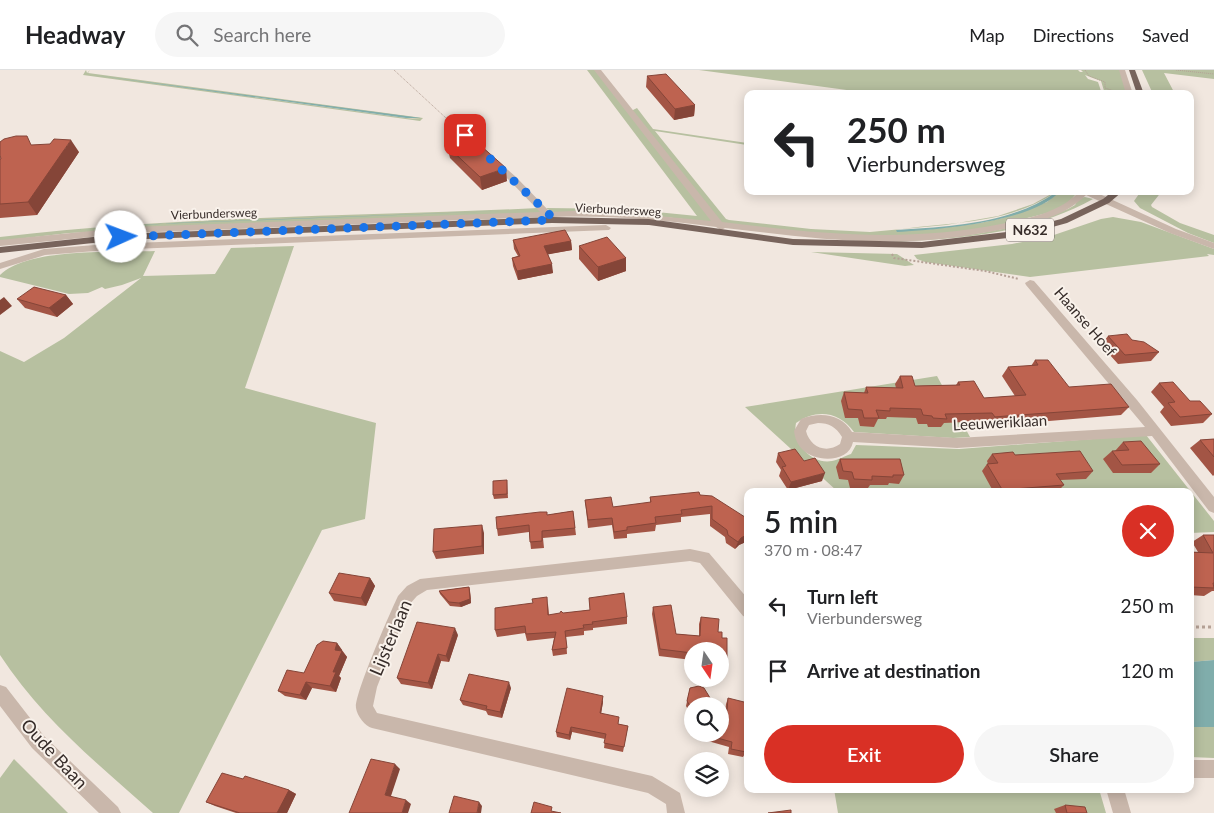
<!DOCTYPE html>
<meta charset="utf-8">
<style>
:root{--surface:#fff;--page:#f6f6f6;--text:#202124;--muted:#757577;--line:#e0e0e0;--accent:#d93025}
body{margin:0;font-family:Lato,sans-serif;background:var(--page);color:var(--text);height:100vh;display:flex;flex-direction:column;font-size:19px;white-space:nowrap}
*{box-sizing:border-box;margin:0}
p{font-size:16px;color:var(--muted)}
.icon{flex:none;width:28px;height:28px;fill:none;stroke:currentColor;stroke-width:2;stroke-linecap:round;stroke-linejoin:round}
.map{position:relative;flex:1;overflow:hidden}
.details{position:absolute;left:744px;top:418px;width:450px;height:305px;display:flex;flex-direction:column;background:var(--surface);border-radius:10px;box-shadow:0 2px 12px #0003}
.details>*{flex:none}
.hud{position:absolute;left:744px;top:20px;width:450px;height:105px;border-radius:10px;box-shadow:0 2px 12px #0003;background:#fff;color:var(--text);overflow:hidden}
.needle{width:32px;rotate:167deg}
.tools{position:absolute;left:684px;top:572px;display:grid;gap:10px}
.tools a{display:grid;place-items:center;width:45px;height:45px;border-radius:50%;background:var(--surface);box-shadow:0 2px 12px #0003;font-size:25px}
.pin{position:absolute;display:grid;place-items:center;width:42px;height:42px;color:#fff;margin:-21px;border-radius:10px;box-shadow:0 2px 8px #0006}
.me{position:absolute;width:55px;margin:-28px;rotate:88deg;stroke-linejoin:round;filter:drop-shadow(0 0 4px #0008)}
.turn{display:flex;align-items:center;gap:18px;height:105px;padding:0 20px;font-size:22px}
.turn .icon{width:65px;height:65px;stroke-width:2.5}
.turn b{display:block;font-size:35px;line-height:42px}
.round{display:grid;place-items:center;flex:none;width:52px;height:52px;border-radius:26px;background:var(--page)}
.overview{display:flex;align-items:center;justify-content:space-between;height:85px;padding:0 20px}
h1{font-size:30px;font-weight:600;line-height:38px}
.cta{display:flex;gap:10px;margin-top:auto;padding:10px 20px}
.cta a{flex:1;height:58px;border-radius:30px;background:var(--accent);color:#fff;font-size:20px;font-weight:600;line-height:58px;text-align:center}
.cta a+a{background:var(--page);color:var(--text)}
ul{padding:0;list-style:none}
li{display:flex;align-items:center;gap:15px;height:65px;padding:0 20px}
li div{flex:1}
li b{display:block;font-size:19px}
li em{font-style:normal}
header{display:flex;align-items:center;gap:30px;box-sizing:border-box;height:70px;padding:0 25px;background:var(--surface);border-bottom:1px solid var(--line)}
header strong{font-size:24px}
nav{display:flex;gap:28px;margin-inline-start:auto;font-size:18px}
.search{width:350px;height:45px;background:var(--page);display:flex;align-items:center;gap:12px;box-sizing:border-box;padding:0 18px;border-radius:28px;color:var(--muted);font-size:19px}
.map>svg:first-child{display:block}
</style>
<header>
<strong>Headway</strong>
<div class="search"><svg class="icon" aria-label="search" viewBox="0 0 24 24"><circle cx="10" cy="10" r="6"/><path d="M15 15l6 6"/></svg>Search here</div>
<nav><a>Map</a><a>Directions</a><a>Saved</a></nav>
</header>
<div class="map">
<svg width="1214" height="743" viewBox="0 0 1214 743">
<rect width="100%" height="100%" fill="#f1e7df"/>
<path fill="#b7c0a0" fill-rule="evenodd" d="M86,0l1,3 3,-3 -2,3 335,45 -3,3 -337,-46zM116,8l304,41 -14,-1z
M587,0h8l118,152 -89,-9 -72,-1 -6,-4 80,1 71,7z
M699,0h379l2,2h3l-2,-2h39l8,24h-23l-4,-13 -16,-6 3,4 10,3 4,12h-226z
M1142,0h72v9l-50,-6 11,21h-22z
M637,38l16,21 94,14v2l-92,-14 71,88 3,1 82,9 59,3 76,-7 52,-9 35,-12 20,-11 -7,-2 8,1 1,1c-52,33 -102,28 -159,37h29l55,-7 23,-5 44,-16 13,-11h20c-6,4 -9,10 -14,13 -11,8 -30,12 -43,15 -99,28 -203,15 -304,4l-88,-112z
M1141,121h21l-11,14 1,2 28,16 34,12v8l-26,-10 -48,-25 -6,-7z
M1085,127l8,2c-63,35 -133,40 -203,43l85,-8 27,-5 25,-6 41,-14 7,-4 4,-7z
M538,138l2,1v4l-471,20 -69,8v-4c179,-22 359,-20 538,-29z
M1113,147l28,5 73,27v6l-7,-1 2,2 -179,21 -105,-15 -8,-3 -3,-4 98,-11 36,-7 53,-18z
M294,176l-49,142 131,35 -11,96 -43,11 -143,283h-26c-55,-49 -112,-95 -153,-158v-304l24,11 40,-24 77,-60 -19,7 -17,4 -3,-2 -14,6 -19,1 -69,-17v-2c29,-28 114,-22 155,-24l-12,25 72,-2 16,-26z
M811,182l86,2 17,11 -9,1z
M937,306l33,61 -17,1 -99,-6c-15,-21 -38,-23 -58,-9 -4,19 15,42 36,38 6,-1 13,-5 19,-7l5,-9 103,4 187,-14 68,86v11l-24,1v-42h-353l-92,-84z
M1190,568h24v22l-24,2z
M1190,657h24v31l-24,-1z
M14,689l54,54h-68v-35z
M834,719h265l7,24h-268z"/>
<path fill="#80adab" d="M93,5l328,43h-15z
M1050,121h10c-26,31 -123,39 -163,41l-1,-2c52,-3 114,-6 159,-37z
M533,140l-376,14 -79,6 96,-7z
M1214,590v67h-24v-65z"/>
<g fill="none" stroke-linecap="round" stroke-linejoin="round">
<path stroke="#b5a196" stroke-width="1" stroke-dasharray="1 1" stroke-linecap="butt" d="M394,0l52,48
M1085,0l4,6 16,6v6l12,4
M1176,0l38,4"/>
<path stroke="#b5a196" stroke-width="2" stroke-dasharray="2 2" stroke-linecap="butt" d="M892,184l2,4 91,13 34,8"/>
<path stroke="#b5a196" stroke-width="3" stroke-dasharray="3 3" stroke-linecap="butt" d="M1190,557h24"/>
<path fill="#c9b7ab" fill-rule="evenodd" d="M594,0h7l121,152c96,12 183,21 279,2 29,-6 58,-11 79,-33h13l83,38 38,14v6l-44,-16 -84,-38c-22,22 -52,28 -82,34 -31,6 -62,11 -94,12 -62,3 -124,-6 -185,-13l-4,2 -5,-3c-54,-7 -107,-12 -162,-10l-4,3 -5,-3 -413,16 -132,13v-6l132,-13 408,-15 -30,-31 -60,-55v-4h3l63,55 34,35 44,-2 117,11z
M1119,0h6l8,24h-7z
M606,155l5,3 -2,2 -501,20 -63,5 -45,14v-6l44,-14 64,-5z
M1030,210l4,1 103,119 77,97v16l-5,-2 -57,-75 -195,12 -104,-6c-4,21 -38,21 -51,7 -5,-5 -7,-11 -8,-18l7,-12c18,-7 40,-6 51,13l105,6 188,-11 -119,-142 -1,-2zM818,353c11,0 18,4 24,14l-2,7c-14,10 -30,3 -34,-13l3,-6z
M690,479l19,4 39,46v19l-5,-2 -43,-53 -10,-2 -263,29 -10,6 -8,9 -32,82 -4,19 4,7 275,63 28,17 5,20h-18l-1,-9 -18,-11 -276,-65c-7,-2 -15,-12 -16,-20 -2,-13 34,-95 42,-112l9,-10 13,-7z
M0,615l6,2 38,49 74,71 3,6h-22l-67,-65 -32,-42z
M1190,690h24v18h-24z
M1106,719h18l7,24h-18z"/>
<path fill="#78645c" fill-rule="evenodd" d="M1129,0h6l9,24h-7z
M1113,121h10l-14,12 -42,20 -51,14 -94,11 -129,-3 -144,-20 -97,-2 -431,17 -121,13v-6l121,-13 431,-17 97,2 144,20 129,3 93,-11 46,-12 42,-20z"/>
</g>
<path fill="#a35545" d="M647,6l48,29 -1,11 -20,4 -28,-33z
M33,75l46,7 -42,63 -37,3v-59z
M447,76l60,35 -25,9 -32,-32z
M513,170l58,1 1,9 -24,4 5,19 -35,7 -5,-14 -1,-8 6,-2 -4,-7z
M579,176l47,12v13l-28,10 -19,-22z
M66,225l7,9 -16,13 -32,-9 -8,-9z
M1108,266l24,4 27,12 -8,9 -33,3 -17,-19z
M1035,290l34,27 60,20 -8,8 -121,10h-11l-3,-4 -42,2 -3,4h-13l-1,-3h-9l-2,-6 -29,-1 -1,2h-8l-4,8 -14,-1 -2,-8h-13l-4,-17 3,-9 20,1 2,-6 30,1 -1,-4 5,-8 15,10 41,-1 2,-3 26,16 31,-2 -13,-20 6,-9 23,-1z
M1159,313l31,18 22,13 -9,9 -32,3 -11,-14 4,-5 -13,-15z
M1214,369v36l-1,1 -23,-28 10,-8z
M1123,372l37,22 -9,9h-38l-10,-14 9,-8h3z
M778,383l26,8 18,20 -34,9 -9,-14 2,-6 -5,-8z
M992,384l23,1 78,16 -7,8 -26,1 4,5 -6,6h-65l-11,-20 5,-7h1l-1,-3z
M840,389l64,16 -5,9 -10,-1 -1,2h-18l-2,3h-18l-2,-8 -9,-1 -3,-12z
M507,410l1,18 -14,1 -1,-4z
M700,425l48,24v22l-9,4 -4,4 -9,-6 -1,-6 -15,-11v-12l-29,3v5l-25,3 -1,6 -28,3v4l-13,1 -2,-14 -24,3 -3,-28 28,7 37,-4v-6z
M573,441l3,24 -33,3 1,10 -13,1 -2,-17 -31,4 -1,-7 50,-14z
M484,463v21l-48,5 -3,-7z
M1203,465h11v56h-2l-8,5 -14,-1v-43h8l-6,-10z
M370,508l5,8 -9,20 -32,-5 -5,-8z
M469,517l1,4 1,12 -10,4 -11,-1 -10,-12 -1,-3z
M589,528l38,19v7l-34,4v2l-9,1v4l-18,2 1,17 -14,2 -1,-6 2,-12 -27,3 -2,-8 -28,4 -2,-7 53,-26 1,11 41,-5z
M653,537l23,27 23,2v-12l2,-7 17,15 4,6 5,29 -2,6h-5v-22h-28v9l-33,-4 -7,-42z
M458,565l-9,27 -8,-1 -9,28 -31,-5 -4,-6z
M337,573l10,14 -8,19 2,2 -5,14 -24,-4 -6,12 -21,-4 -7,-5 26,-18z
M511,618l-9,30 -14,-3 -2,-4 -23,-6 -3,-5z
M690,618l2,18v11l-6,-11z
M728,628l18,54 -3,5 -15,-3 1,-7 -21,-6 -5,-7h17l4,-13 2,-17z
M603,632l-2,12 17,10 10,2 -5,26 -19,-4 1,-9 -33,-7 -2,8 -13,-3 -1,-5z
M243,709l46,11 7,4 -9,19h-51l-21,-7 -9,-4z
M1065,735l22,8h-31l-2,-4z"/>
<path fill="#854538" d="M695,35l-1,11 -20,4 1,-11z
M71,70l8,12 -42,63 -9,-13z
M506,98l1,13 -25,9 -2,-13z
M571,171l1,9 -27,5 -1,-9z
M626,188v13l-28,10v-14z
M552,194l1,9 -35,7 -1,-9z
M66,225l7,9 -16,13 -8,-9z
M4,227l8,9 -12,9v-15z
M825,403l-3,8 -34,9 3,-8z
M482,455l2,8v21l-2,-8z
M748,464v7l-9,4 -4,4 3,-7 3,-4z
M370,508l5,8 -9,20 -5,-8z
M469,517l1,4 1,12 -10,4 -2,-4z
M455,558l3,7 -9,27 -3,-6z
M337,573l5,7 -1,3 1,-2 5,6 -8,19 2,2 -5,14 -6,-6 3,-14 2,-22z
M438,584l3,7 -9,28 -4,-6z
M306,612l6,6 -6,12 -6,-5z
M509,612l2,6 -9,30 -2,-6z
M603,626v6l-3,17v-6z
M571,657l1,5 -2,8 -1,-5z
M395,694l5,5 -10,30 -5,-4z
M289,720l7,4 -9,19h-10z
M406,730l5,4 -3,9h-6z
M479,732l3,4 -1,7h-4z"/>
<path fill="#be6350" stroke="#854538" d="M666,4l29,31 -20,4 -28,-33z
M16,66h11l4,9 19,-1 4,-5 17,1 -43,62 -28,2v-45h1l-1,-4v-13l4,-3z
M472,68l34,30 -26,9 -33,-31z
M565,160l6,11 -27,5 8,18 -35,7 -5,-13 8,-2 -7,-16z
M607,167l19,21 -28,9 -19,-21z
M34,217l32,8 -17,13 -32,-9z
M1127,264l5,6 12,2 15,10 -34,3 -17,-19z
M1035,290h13l21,27 42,-3 18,23 -123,9 -11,1 -3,-4 -47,1 2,5 -14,-1 -1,-2 -9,-1 -2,-6 -31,-1v3l-14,-1 3,8h-15l-2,-8 -14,-1 -4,-17 24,1 -2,-6 37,1 -3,-12h12l3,10 45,-1 -2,-3 16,-1 10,17 42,-3 -18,-28 30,-2z
M1173,312l17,19h10l12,13 -32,3 -12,-14 7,-1 -16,-19z
M1214,369v18l-14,-17z
M1141,371l19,23 -38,1 -10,-14 17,-1 -6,-8z
M795,379l9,12 11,-3 10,15 -34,9 -9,-15 4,-1 -8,-13z
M1080,381l13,20 -37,3 8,11 -50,4 1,2h-12l-16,-27 11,-1 -6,-9 21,-2 2,3z
M840,389h60l4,16h-11v2l-21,-1v4l-18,-1 -2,-7 -9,-1z
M507,410v14l-14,1v-14z
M699,422l1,3 12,1 36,23v15l-7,4 -3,4 -10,-7 -1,-5 -15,-11v-13l-31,4 1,4 -27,3 1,6 -29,4v3l-13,2 -2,-14 -24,2 -3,-20 26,-3 2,10 38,-5 -1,-5z
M573,441l2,17 -33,3v10l-12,1 -1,-17 -32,4 -1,-12 44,-5h7v3z
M482,455v21l-49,6 1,-23z
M1203,465h11v48h-1l1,5 -24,-1v-35l23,1z
M339,503l31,5 -9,20 -32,-5z
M469,517l1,12 -11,4 -10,-1 -10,-11z
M624,523l3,24 -35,5 1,2 -10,1 1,3 -19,3 2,17 -15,2 4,-18 -30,2 -1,-8 -30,4v-22l38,-5 -1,-4 15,-2 1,18 12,-2 1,-2 2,2 27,-3 -1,-12z
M671,535l5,29 24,2 1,-19 18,2 -1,13h4v6h5v29l-7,-1v-15h-28v2l-32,-4 -7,-42z
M417,552l38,6 -9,28 -8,-2 -10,29 -31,-5z
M323,571l14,2 -2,7 7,1 -9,21h3l-6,14 -24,-4 -6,13 -22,-4 9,-21 17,3 13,-28z
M469,604l40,8 -9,30 -14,-3 1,-3 -27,-6z
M699,616l5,2 11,18h-23v3l-5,-8 3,-13z
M567,618l36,8 -3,17 19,4 -1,7 10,2 -4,21 -20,-4 2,-9 -35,-7 -2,8 -13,-3z
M728,628l20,5v30l-2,19 -15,-3 1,-7 -22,-6 -2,-2h12v-20l6,9z
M371,689l24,5 -10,31 21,5 -4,13h-53z
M222,703l21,6 2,-3 44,14 -12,23h-37l-34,-11z
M454,726l25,6 -2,11h-28z
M534,732l18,5 -1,4 10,2h-30z
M1065,735l20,2 2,6h-20z
M791,740v3h-23z"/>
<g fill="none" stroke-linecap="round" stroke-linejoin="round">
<path stroke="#1a73e8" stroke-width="9" stroke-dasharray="0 16.2" d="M121,167l431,-17 -3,-6 -84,-79"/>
</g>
<g text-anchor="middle" stroke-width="4" stroke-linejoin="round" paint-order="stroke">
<g font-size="12" fill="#372d2a" stroke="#f9f2eb">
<text transform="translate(618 140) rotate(3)" y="4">Vierbundersweg</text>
<text transform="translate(214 144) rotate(-2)" y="4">Vierbundersweg</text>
</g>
<rect fill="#f9f2eb" stroke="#716864" stroke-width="1" x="1006" y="148.5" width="48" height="23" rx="4"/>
<g font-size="14" font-weight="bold" fill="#372d2a">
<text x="1030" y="165">N632</text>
</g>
<g font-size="15" fill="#372d2a" stroke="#f9f2eb">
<text transform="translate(1085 252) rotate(49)" y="5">Haanse Hoef</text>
<text transform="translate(1000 353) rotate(-3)" y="5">Leeuweriklaan</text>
</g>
<g font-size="18" fill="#372d2a" stroke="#f9f2eb">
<text transform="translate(391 568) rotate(-67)" y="6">Lijsterlaan</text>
<text transform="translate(54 684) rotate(47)" y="6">Oude Baan</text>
</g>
</g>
</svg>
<div class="tools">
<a><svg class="needle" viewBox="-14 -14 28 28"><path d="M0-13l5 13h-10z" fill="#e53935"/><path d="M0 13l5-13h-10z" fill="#757577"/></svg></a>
<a><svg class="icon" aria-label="search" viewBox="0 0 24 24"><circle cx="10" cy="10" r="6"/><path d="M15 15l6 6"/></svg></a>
<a><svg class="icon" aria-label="layers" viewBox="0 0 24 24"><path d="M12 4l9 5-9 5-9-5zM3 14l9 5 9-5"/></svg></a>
</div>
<div class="pin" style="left:465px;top:65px;background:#d93025"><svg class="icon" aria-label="arrive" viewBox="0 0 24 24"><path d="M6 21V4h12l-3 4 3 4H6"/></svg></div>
<svg class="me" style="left:121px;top:167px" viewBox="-20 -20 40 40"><circle r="19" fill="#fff"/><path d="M0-13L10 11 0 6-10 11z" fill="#1a73e8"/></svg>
<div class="hud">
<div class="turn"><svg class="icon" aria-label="left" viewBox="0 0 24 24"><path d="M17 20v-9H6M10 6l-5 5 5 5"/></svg><div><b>250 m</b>Vierbundersweg</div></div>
</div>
<section class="details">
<div class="overview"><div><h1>5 min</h1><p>370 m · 08:47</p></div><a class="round" style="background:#d93025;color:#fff"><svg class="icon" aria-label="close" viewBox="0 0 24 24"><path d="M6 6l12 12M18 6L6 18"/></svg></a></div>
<ul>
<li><svg class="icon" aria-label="left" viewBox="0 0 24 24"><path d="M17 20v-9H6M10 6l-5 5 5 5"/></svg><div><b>Turn left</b><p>Vierbundersweg</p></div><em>250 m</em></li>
<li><svg class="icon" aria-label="arrive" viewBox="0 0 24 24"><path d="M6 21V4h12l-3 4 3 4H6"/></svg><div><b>Arrive at destination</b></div><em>120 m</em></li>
</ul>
<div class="cta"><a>Exit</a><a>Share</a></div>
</section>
</div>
